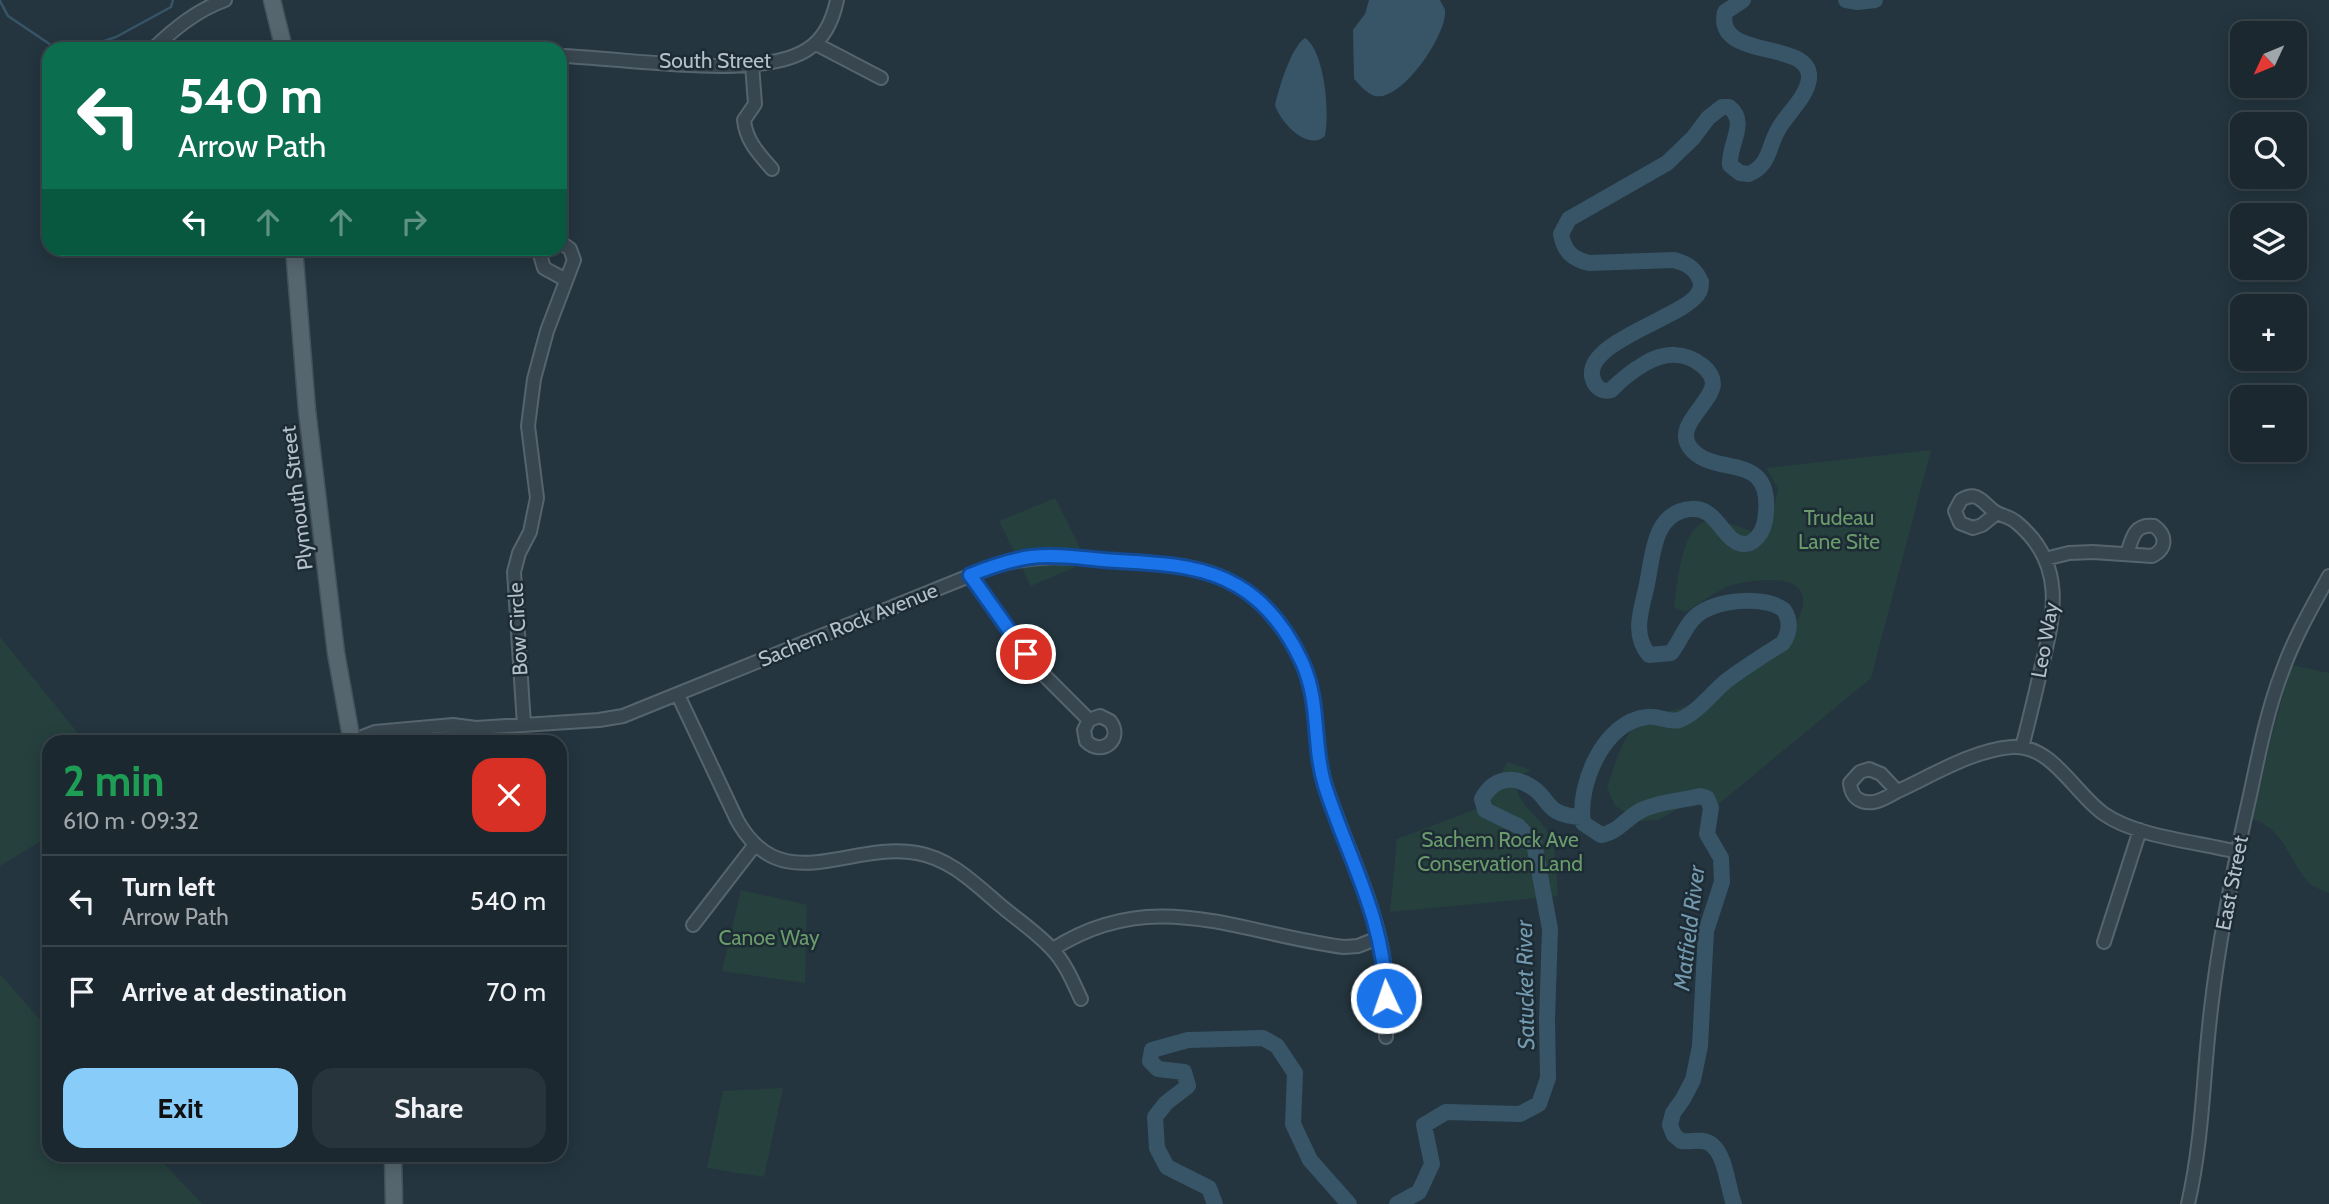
<!DOCTYPE html>
<meta charset="utf-8">
<style>
:root{--surface:#1b282f;--page:#28343b;--text:#f1f3f6;--muted:#a0a6aa;--line:#39444b;--accent:#88cdfa}
body{margin:0;font-family:Cabin,sans-serif;background:var(--page);color:var(--text);height:100vh;display:flex;flex-direction:column;font-size:26px;white-space:nowrap}
*{box-sizing:border-box;margin:0}
p{font-size:23px;color:var(--muted)}
.icon{flex:none;width:38px;height:38px;fill:none;stroke:currentColor;stroke-width:2;stroke-linecap:round;stroke-linejoin:round}
.map{position:relative;flex:1;overflow:hidden}
.panel{position:absolute;left:42px;top:735px;width:525px;height:427px;display:flex;flex-direction:column;background:var(--surface);border-radius:21px;box-shadow:0 4px 18px #0003,0 0 0 2px var(--line)}
.panel>*{flex:none}
.guide{position:absolute;left:42px;top:42px;width:525px;height:214px;border-radius:21px;box-shadow:0 4px 18px #0003,0 0 0 2px var(--line);background:#0b6e4f;color:#fff;overflow:hidden}
.needle{width:46px;rotate:226deg}
.tools{position:absolute;left:2230px;top:21px;display:grid;gap:14px}
.tools a{display:grid;place-items:center;width:77px;height:77px;border-radius:14px;background:var(--surface);box-shadow:0 4px 18px #0003,0 0 0 2px var(--line);font-size:35px}
.pin{position:absolute;display:grid;place-items:center;width:60px;height:60px;color:#fff;margin:-30px;border:4px solid #fff;border-radius:50%;box-shadow:0 2px 7px #0007}
.me{position:absolute;width:77px;margin:-38px;rotate:357deg;stroke-linejoin:round;filter:drop-shadow(0 0 5px #0008)}
.turn{display:flex;align-items:center;gap:24px;height:147px;padding:0 21px;font-size:32px}
.turn .icon{width:91px;height:91px;stroke-width:2.5}
.turn b{display:block;font-size:49px;line-height:60px}
.lanes{display:flex;align-items:center;height:66px;padding:0 21px;background:#0003;justify-content:center;gap:35px;direction:ltr}
.lanes .off{opacity:.35}
.round{display:grid;place-items:center;flex:none;width:74px;height:74px;border-radius:21px;background:var(--page)}
.summary{display:flex;align-items:center;justify-content:space-between;height:119px;padding:0 21px}
h1{font-size:42px;font-weight:700;line-height:52px;color:#1e9e55}
.action{display:flex;gap:14px;margin-top:auto;padding:14px 21px}
.action a{flex:1;height:80px;border-radius:21px;background:var(--accent);color:#111;font-size:28px;font-weight:700;line-height:80px;text-align:center}
.action a+a{background:var(--page);color:var(--text)}
ul{padding:0;list-style:none}
li{display:flex;align-items:center;gap:21px;height:91px;padding:0 21px;border-top:2px solid var(--line)}
li div{flex:1}
li b{display:block;font-size:26px}
li em{font-style:normal}
.map>svg:first-child{display:block}
</style>
<div class="map">
<svg width="2329" height="1204" viewBox="0 0 2329 1204">
<rect width="100%" height="100%" fill="#24353f"/>
<path fill="#26403d" d="M1931,450l-60,228 -163,135 -5,-10 -9,-3 -36,20 -17,1 -26,-15 -8,-19c8,-20 15,-54 34,-66 13,-7 31,-10 45,-15 39,-13 88,-45 109,-81 29,-50 -25,-49 -59,-41 -17,4 -36,20 -51,28l-11,-5c4,-21 6,-83 35,-86 14,-2 34,8 48,12l14,-9 7,-35 -12,-21z
M1055,498l32,64 -56,24 -32,-65z
M0,637l85,105h-36v94l-49,30z
M2292,665l37,8v220c-6,-3 -15,-5 -20,-10 -20,-22 -25,-55 -57,-64l22,-92z
M1507,762l24,8 -8,4 -7,12c3,19 22,29 31,45 11,19 9,44 11,65l-168,16 7,-73 90,-34z
M741,890l66,15 -2,78 -83,-12z
M0,974l49,56v125h107l46,49h-202z
M783,1088l-19,89 -57,-9 16,-77z"/>
<path fill="#375566" d="M1369,0h71c1,3 4,6 5,10 3,23 -43,92 -70,86 -8,-2 -15,-11 -21,-17l-1,-49 12,-16z
M1305,38c20,13 25,77 20,98 -17,16 -45,-14 -50,-31 4,-17 16,-58 30,-67z"/>
<g fill="none" stroke-linecap="round" stroke-linejoin="round">
<path stroke="#375566" stroke-width="2.5" d="M0,1l8,15 49,33
M81,49l35,-12 55,-30 2,-7"/>
<path stroke="#375566" stroke-width="16" d="M1846,0l12,2 17,-2
M1215,1204l-6,-16 -42,-21 -10,-19 -2,-31 11,-14 22,-17 -4,-14 -26,-3 -8,-8 2,-11 36,-10 75,-2 14,8 18,27 -2,51 17,36 39,44
M1397,1204l22,-12 13,-28 -8,-39 22,-13 74,2 19,-10 9,-26 -1,-58 3,-91 -16,-86 -16,-17 -33,-16 -3,-11c13,-24 35,-24 55,-8 7,6 11,15 19,20 9,5 16,6 26,6
M1734,1204c-7,-16 -8,-60 -31,-63 -7,-1 -15,1 -22,0l-7,-6 -4,-10 3,-12 10,-14 10,-19 7,-34 6,-115 16,-49 -1,-24 -14,-24 4,-26 -4,-10 -7,-2c-18,5 -38,5 -56,13 -17,7 -24,23 -43,26l-18,-12c-6,-38 21,-102 64,-106 11,-2 22,6 32,3 17,-6 32,-26 46,-38 18,-14 39,-27 58,-39 7,-11 8,-22 1,-33 -19,-15 -71,-11 -89,7 -10,9 -15,25 -24,36l-22,2c-18,-22 -7,-46 -2,-71 6,-28 6,-72 44,-75 21,-2 28,19 41,30 16,14 30,-3 33,-18 11,-72 -47,-43 -73,-71 -21,-23 19,-45 21,-66 0,-7 -4,-13 -10,-18 -18,-15 -39,-14 -59,-2 -12,7 -23,16 -33,26 -10,3 -17,-4 -19,-14 -5,-36 96,-60 107,-84 2,-3 2,-7 2,-10 -6,-14 -13,-18 -27,-22l-85,3c-17,-4 -25,-12 -28,-29l8,-15 98,-56 26,-25 15,-20 14,-11h7c20,15 -1,38 1,58l10,8 9,1c21,-9 19,-27 29,-44 8,-16 28,-31 31,-51 4,-41 -95,-17 -84,-67l18,-12"/>
<g stroke="#56646d" stroke-width="16">
<path id="minor" d="M816,44l65,34
M153,49c21,-20 44,-39 72,-49
M560,56c61,1 199,26 248,-7 17,-11 25,-30 29,-49
M752,65l3,39 -11,16c2,21 15,34 28,49
M544,248l-3,10 3,10 22,12
M1997,513l-15,12 -9,3 -13,-5 -5,-12 6,-11c18,-11 22,5 36,13 6,3 13,4 19,9 50,41 39,92 25,147 -6,26 -12,52 -19,78
M2045,559l24,-6 24,-1 59,4c15,-7 15,-21 2,-30 -20,-3 -22,13 -27,28
M970,575l65,91 54,54 -5,10 2,11c16,16 38,-2 24,-20l-10,-5 -11,4
M678,695l59,125c44,80 112,21 180,33 36,6 62,35 89,57 15,12 32,24 45,38 14,14 22,34 30,51
M524,725l-10,-153 5,-19 11,-21 7,-34 -9,-72 6,-47 13,-48 27,-71 -4,-11 -10,-7
M352,741l23,-9 78,-7 23,3 123,-8 24,-4 371,-150c46,-13 78,-9 126,-5 27,3 57,2 84,10 47,13 81,52 100,96 16,39 9,80 22,119 19,59 49,114 58,176 3,25 2,50 2,75
M407,742l48,-5 20,-9
M1897,791l-16,-17 -12,-5 -9,3 -10,11c1,14 10,21 24,19 9,-2 16,-7 24,-11 35,-16 75,-41 114,-44 40,-3 63,47 92,67 33,23 94,28 133,38
M693,925l61,-79
M2104,942l36,-112
M1053,949c101,-65 187,-15 291,-2l14,-1 20,-8
M2188,1204c15,-65 15,-129 23,-195 8,-72 23,-144 39,-214 9,-42 17,-84 32,-123 12,-34 30,-65 47,-96"/>
</g>
<g stroke="#44525b" stroke-width="19">
<path id="major" d="M272,0l12,49
M294,248l13,162 29,243 16,89
M393,1155l1,49"/>
</g>
<use href="#minor" stroke="#38464f" stroke-width="12"/>
<use href="#major" stroke="#56666f" stroke-width="16"/>
</g>
<g fill="none" stroke-linecap="round" stroke-linejoin="round">
<g stroke="#114b97" stroke-width="18">
<path id="route" d="M1026,654l-56,-79c20,-8 39,-15 61,-18 24,-3 49,1 73,3 45,4 94,2 134,26 29,17 50,46 64,76 19,42 10,82 23,124 23,72 60,133 61,212"/>
</g>
<use href="#route" stroke="#1a73e8" stroke-width="12"/>
</g>
<g text-anchor="middle" stroke-width="5" stroke-linejoin="round" paint-order="stroke">
<g font-size="21" fill="#b4c1ca" stroke="#1d2b34">
<text x="715" y="68">South Street</text>
<text transform="translate(297 498) rotate(-97)" y="7">Plymouth Street</text>
<text transform="translate(848 625) rotate(-22)" y="7">Sachem Rock Avenue</text>
<text transform="translate(518 629) rotate(-93)" y="7">Bow Circle</text>
<text transform="translate(2045 640) rotate(-80)" y="7">Leo Way</text>
<text transform="translate(2232 883) rotate(-79)" y="7">East Street</text>
</g>
<g font-size="21" fill="#6a9b6b" stroke="#1d2b34">
<text x="1839" y="525">Trudeau<tspan x="1839" dy="24">Lane Site</tspan></text>
<text x="1500" y="847">Sachem Rock Ave<tspan x="1500" dy="24">Conservation Land</tspan></text>
<text x="769" y="945">Canoe Way</text>
</g>
<g font-size="23" font-style="italic" fill="#7399ae" stroke="#1d2b34">
<text transform="translate(1689 928) rotate(-83)" y="8">Matfield River</text>
<text transform="translate(1525 985) rotate(-91)" y="8">Satucket River</text>
</g>
</g>
</svg>
<div class="tools">
<a><svg class="needle" viewBox="-14 -14 28 28"><path d="M0-13l5 13h-10z" fill="#e53935"/><path d="M0 13l5-13h-10z" fill="#a0a6aa"/></svg></a>
<a><svg class="icon" aria-label="search" viewBox="0 0 24 24"><circle cx="10" cy="10" r="6"/><path d="M15 15l6 6"/></svg></a>
<a><svg class="icon" aria-label="layers" viewBox="0 0 24 24"><path d="M12 4l9 5-9 5-9-5zM3 14l9 5 9-5"/></svg></a>
<a>+</a>
<a>−</a>
</div>
<div class="pin" style="left:1026px;top:654px;background:#d93025"><svg class="icon" aria-label="arrive" viewBox="0 0 24 24"><path d="M6 21V4h12l-3 4 3 4H6"/></svg></div>
<svg class="me" style="left:1386px;top:998px" viewBox="-20 -20 40 40"><circle r="17" fill="#1a73e8" stroke="#fff" stroke-width="3"/><path d="M0-11L8 9 0 5-8 9z" fill="#fff"/></svg>
<div class="guide">
<div class="turn"><svg class="icon" aria-label="left" viewBox="0 0 24 24"><path d="M17 20v-9H6M10 6l-5 5 5 5"/></svg><div><b>540 m</b>Arrow Path</div></div>
<div class="lanes"><svg class="icon" aria-label="left" viewBox="0 0 24 24"><path d="M17 20v-9H6M10 6l-5 5 5 5"/></svg><svg class="icon off" aria-label="ahead" viewBox="0 0 24 24"><path d="M12 20V5M6 11l6-6 6 6"/></svg><svg class="icon off" aria-label="ahead" viewBox="0 0 24 24"><path d="M12 20V5M6 11l6-6 6 6"/></svg><svg class="icon off" aria-label="right" viewBox="0 0 24 24"><path d="M7 20v-9h11M14 6l5 5-5 5"/></svg></div>
</div>
<section class="panel">
<div class="summary"><div><h1>2 min</h1><p>610 m · 09:32</p></div><a class="round" style="background:#d93025;color:#fff"><svg class="icon" aria-label="close" viewBox="0 0 24 24"><path d="M6 6l12 12M18 6L6 18"/></svg></a></div>
<ul>
<li><svg class="icon" aria-label="left" viewBox="0 0 24 24"><path d="M17 20v-9H6M10 6l-5 5 5 5"/></svg><div><b>Turn left</b><p>Arrow Path</p></div><em>540 m</em></li>
<li><svg class="icon" aria-label="arrive" viewBox="0 0 24 24"><path d="M6 21V4h12l-3 4 3 4H6"/></svg><div><b>Arrive at destination</b></div><em>70 m</em></li>
</ul>
<div class="action"><a>Exit</a><a>Share</a></div>
</section>
</div>
